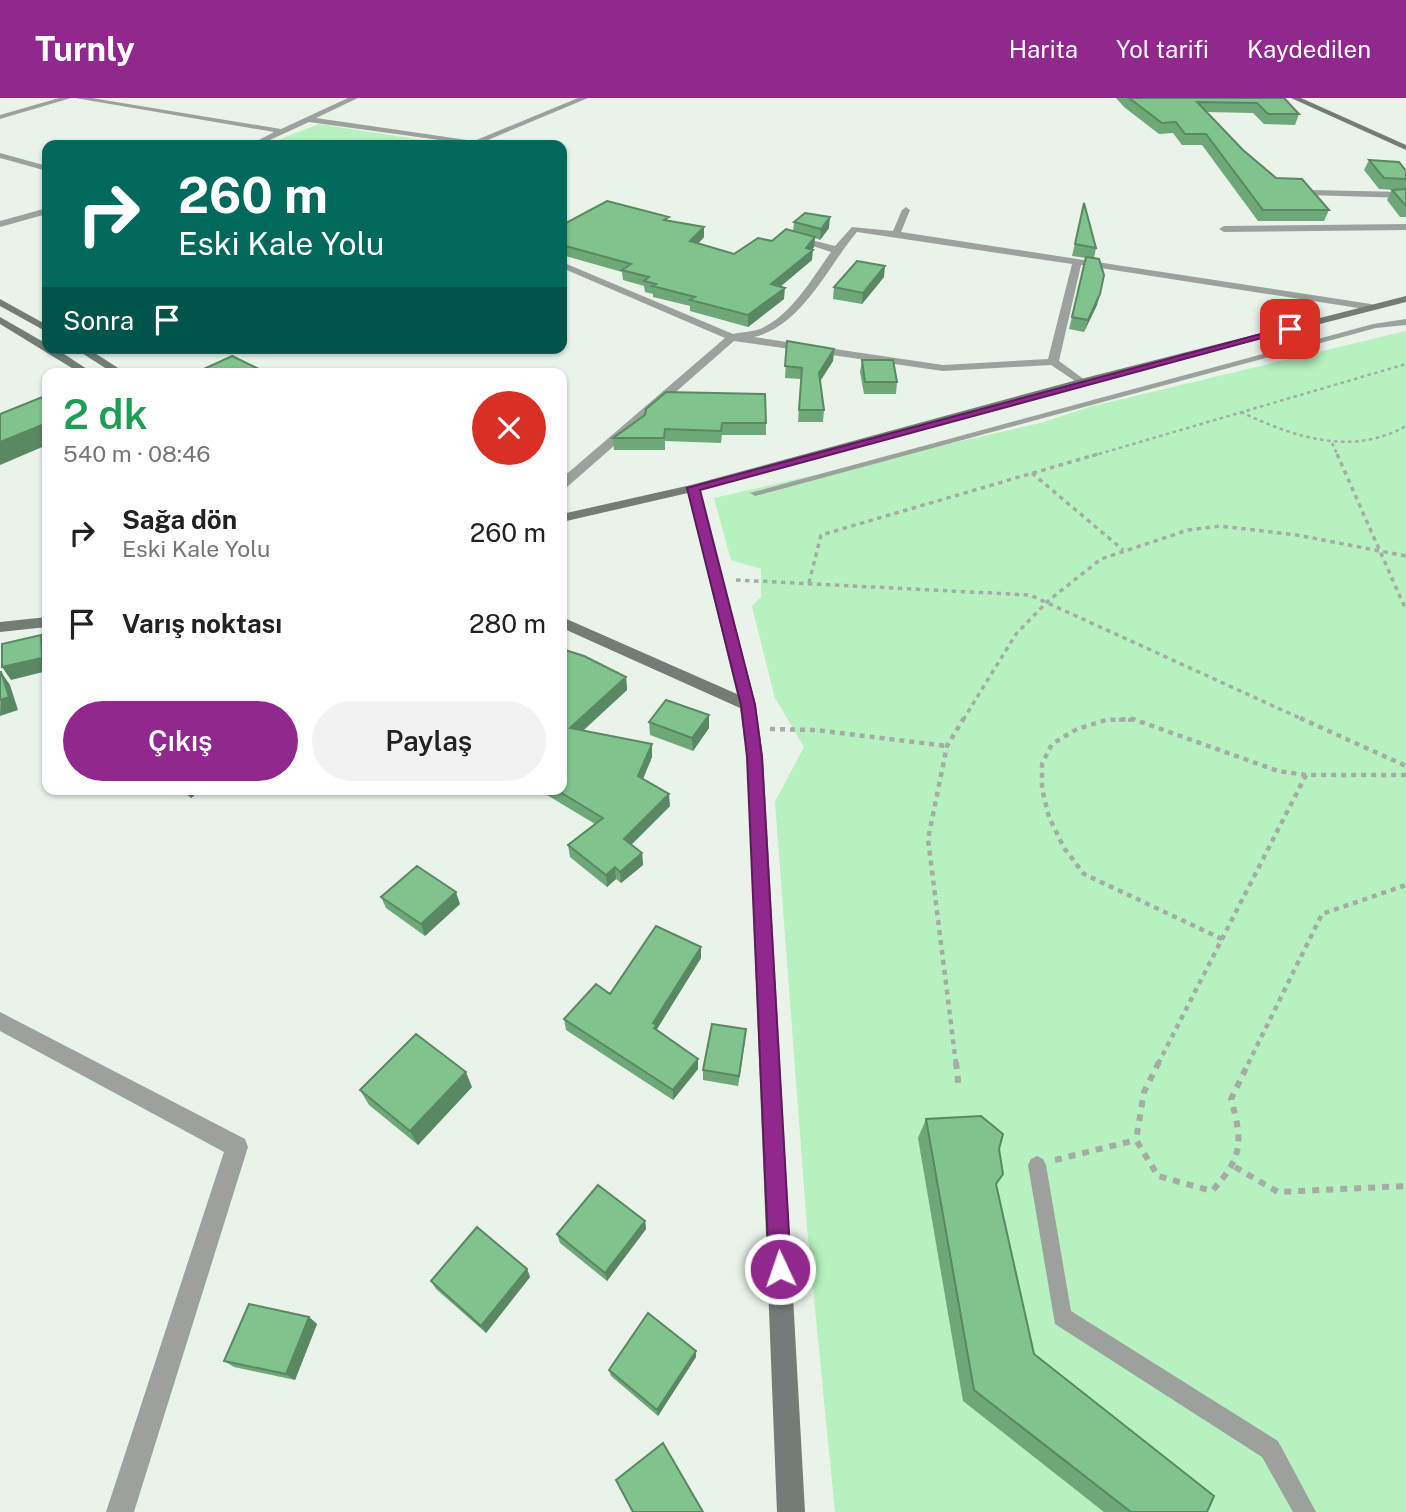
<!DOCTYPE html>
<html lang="tr">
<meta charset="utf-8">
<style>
:root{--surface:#fff;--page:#f2f2f2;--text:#222;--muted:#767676;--accent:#90288d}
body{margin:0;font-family:"Public Sans",sans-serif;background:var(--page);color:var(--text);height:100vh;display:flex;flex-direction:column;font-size:26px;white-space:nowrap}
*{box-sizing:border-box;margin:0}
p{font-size:23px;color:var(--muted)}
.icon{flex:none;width:38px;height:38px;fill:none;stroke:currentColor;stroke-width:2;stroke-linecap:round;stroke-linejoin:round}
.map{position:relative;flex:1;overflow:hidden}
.sheet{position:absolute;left:42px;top:270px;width:525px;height:427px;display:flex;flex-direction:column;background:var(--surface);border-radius:14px;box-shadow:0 2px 5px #0004}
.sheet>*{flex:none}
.guide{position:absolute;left:42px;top:42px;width:525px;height:214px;border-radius:14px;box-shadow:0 2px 5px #0004;background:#00695c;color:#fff;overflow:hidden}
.pin{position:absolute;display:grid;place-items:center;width:60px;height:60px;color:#fff;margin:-30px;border-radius:14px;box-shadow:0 4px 10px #0006}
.me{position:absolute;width:77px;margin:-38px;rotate:357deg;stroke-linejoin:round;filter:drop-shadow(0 0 5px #0008)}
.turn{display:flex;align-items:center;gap:24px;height:147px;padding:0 21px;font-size:32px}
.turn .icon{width:91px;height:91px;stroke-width:2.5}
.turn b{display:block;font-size:49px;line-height:60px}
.then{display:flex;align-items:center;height:66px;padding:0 21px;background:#0003;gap:14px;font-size:26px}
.round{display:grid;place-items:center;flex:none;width:74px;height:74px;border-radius:37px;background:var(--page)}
.summary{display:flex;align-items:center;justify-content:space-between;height:119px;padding:0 21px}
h1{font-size:42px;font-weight:600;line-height:52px;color:#1e9e55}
.action{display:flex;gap:14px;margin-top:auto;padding:14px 21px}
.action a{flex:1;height:80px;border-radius:42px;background:var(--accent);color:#fff;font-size:28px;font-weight:600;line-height:80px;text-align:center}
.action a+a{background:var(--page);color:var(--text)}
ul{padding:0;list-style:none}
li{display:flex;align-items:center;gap:21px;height:91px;padding:0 21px}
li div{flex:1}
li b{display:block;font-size:26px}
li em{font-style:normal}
header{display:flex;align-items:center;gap:42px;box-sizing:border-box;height:98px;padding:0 35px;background:var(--accent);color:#fff}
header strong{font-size:33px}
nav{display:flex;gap:38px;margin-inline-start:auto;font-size:24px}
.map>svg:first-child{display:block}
</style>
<header>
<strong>Turnly</strong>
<nav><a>Harita</a><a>Yol tarifi</a><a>Kaydedilen</a></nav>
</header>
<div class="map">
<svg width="1406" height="1414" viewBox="0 0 1406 1414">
<rect width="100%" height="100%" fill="#e9f3ea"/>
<path fill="#b6f1bf" d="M319,26l135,21h-189z
M1406,233v1181h-571l-28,-285 -32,-425 29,-55 -29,-49 -23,-92 9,-9v-28l-30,-9 -17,-62 330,-76 45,-15z"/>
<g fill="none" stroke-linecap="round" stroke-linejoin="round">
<path stroke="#a4aca5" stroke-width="2.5" stroke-dasharray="3.5 3.5" stroke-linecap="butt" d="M1241,314c53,25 110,45 165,14
M1332,345l6,13
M1092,358l314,-92"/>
<path stroke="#a4aca5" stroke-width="3.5" stroke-dasharray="4.5 4.5" stroke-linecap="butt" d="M1337,356l69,156
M1032,375l91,77
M736,482l294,15 274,125
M809,485l12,-48 277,-81
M963,622l53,-86 32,-33 53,-42 87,-29 32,-4 77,9 109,21
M1119,622h15"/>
<path stroke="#a4aca5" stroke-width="4.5" stroke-dasharray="5 5" stroke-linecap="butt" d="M1300,620l106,48
M770,631l45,1 132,16
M1222,841l-138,-65 -20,-26 -15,-31 -7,-28v-25l10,-20 25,-15 29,-9 27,-1 145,52 28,4h100
M956,966l-28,-225 19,-93 17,-28
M1158,966l148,-289
M1248,966l74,-150 84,-29"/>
<path stroke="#a4aca5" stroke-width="6" stroke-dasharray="7 7" stroke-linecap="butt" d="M956,964l3,28
M1159,964l-15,30 -8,48 22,36 54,15c31,-34 31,-49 19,-92l18,-37
M1055,1062l81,-20
M1235,1069l43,25 128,-6"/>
<path fill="#9da19d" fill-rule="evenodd" d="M1406,221v6l-30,3 -617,167 -4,1 -5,-3 623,-169z
M1037,1058l6,3 3,6 25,146 207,130 38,71h-23l-31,-55 -207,-133 -27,-159 3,-6z"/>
<path fill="#9da19d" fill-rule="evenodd" d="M59,0h12l-71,21v-4z
M75,0h17l189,31 67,-31h10l-42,20 158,23 104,-43h10l-112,47 -167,-23 -50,23h-10l25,-13z
M0,55l47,13v5l-47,-13z
M1310,92l96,2v6l-99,-3z
M906,109l4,3 -9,22 470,72 5,3 -5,3 -290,-45 -22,96 26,19v4l-4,1 -30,-20 -108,6 -209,-30 -167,146 -5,1v-10l163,-140 -163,-70v-6l171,72c9,-2 19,-2 27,-5 31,-13 53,-52 71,-77l-43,-14v-4l47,12 17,-19 41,4 9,-21zM857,134l215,32 -24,95 -105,6 -189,-28c48,-11 74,-71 103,-105z
M47,110v6l-47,13v-6z
M1406,126v6l-182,2 -5,-3 5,-3z
M0,914l245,127 3,8 -114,365h-28l118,-360 -224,-121z"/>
<path fill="#757c76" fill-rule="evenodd" d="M1291,0h10l105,47v5z
M1406,198v6l-321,82 -385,106 56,215 7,52 42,755h-28l-30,-755 -7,-49 -178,-80v-11l175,77 -49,-201 -126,29v-8l129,-29 386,-105z
M0,201l47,26v7l-47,-26z
M0,219l47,27v4h8l38,25h-13l-80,-49z
M74,250h13l39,25h-13z
M47,519v10l-47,5v-10z"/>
</g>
<path fill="#6ea878" d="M1116,0h168l15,16 -4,11 -31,-1 -11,-11 -46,-1 36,38 33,28 53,32 -5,11h-66l-56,-76h-20l-9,-12 -14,1 -35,-27z
M1369,62l37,11v46h-6l-13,-17 5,-10h3l-16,-1 -15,-19z
M1084,105l12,45 -2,10 3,47 -13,27 -15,-3 17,-71 -14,-2z
M669,123l35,16 -6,7 36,10 38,-13 21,-10 1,-9 35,6 -9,12 -5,-2 -1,9 -2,3v10l-32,27 4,12 -36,28 -58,-16v-5l-37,-9v-3l-8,-2 -1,-6 -21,-6 -1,-8 -60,-17v-30z
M884,179l-22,27 -29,-5 1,-12z
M787,243l47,8 -1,12 -13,21 4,28 -1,12h-25l3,-43 -16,-1z
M862,262l35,22 -1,12h-32l-4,-22z
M645,317l121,8v12h-44l-1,8 -56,-2v9h-51l-1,-12z
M562,551l64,28 1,13 -44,41 69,13v13l-9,22 27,27 -39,39 11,8 1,12 -22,18 -5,-4 -9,8 -37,-30 -2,-12 27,-21 -58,-35h25z
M649,624l60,6 -16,23 -43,-16z
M179,691h23l-11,9z
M381,799l79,7 -35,32 -39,-28z
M701,849v11l-44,71 41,40 -25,31 -107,-70 -2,-11 46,-25z
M745,942l-7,46 -35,-6v-10z
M472,989l-54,58 -49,-40 -9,-15z
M926,1021l73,30 4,25 -7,11 38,169 173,158h-103l-141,-111 -45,-263z
M645,1123l1,8 -39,52 -47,-38 -3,-9z
M527,1171l3,8 -44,56 -50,-44 -5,-8z
M309,1219l8,7 -22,56 -61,-13 -10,-6z
M696,1259l-38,59 -47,-40 -2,-6z"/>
<path fill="#5a8862" d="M830,119l-1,11 -9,12 1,-11z
M704,129v10l-14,15v-11z
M815,139l-1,10 -3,4 2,-1 -1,10 -42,35 1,-11 35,-36z
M885,168l-1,11 -22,27 1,-11z
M785,190l-1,11 -36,28v-12z
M1100,196l-3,11 -13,27 4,-12z
M834,251l-1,12 -16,24 2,-12z
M47,325v22l-47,20v-23z
M41,537l6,9v27l-36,9 -9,-13z
M1,574l9,13 8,25 -18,6z
M626,579l1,13 -55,50 -2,-12z
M709,617v13l-16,23 -1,-13z
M652,646v13l-13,31 -1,-12z
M186,691h16l-11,9z
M669,696l1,12 -45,45 -1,-12z
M642,755l1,12 -22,18 -1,-11z
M615,769l1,12 -9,8 -1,-12z
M456,794l4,12 -35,32 -4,-12z
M701,849v11l-44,71v7l-4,-13z
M746,931l-1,11 -7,46 1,-10z
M698,961v10l-25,31v-10z
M466,974l6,15 -54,58 -8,-14z
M645,1123l1,8 -39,52 -2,-8z
M527,1171l3,8 -44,56 -5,-7z
M309,1219l8,7 -22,56 -9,-6z
M696,1253v6l-38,59 -1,-6z"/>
<path fill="#80c38c" stroke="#5a8862" stroke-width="2" d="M1129,0h155l15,16h-31l-11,-11 -60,-1 46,48 33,28 26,1 27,31h-66l-57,-76h-21l-9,-12 -14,1z
M1369,62l30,2 7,9v8l-22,-1z
M1406,91v17l-14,-16z
M607,103l62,16 -5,3 40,7 -14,14 44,13 24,-16 14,3 14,-12 29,8 -9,11 7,2 -42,34 14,4 -37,27 -58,-15 5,-3 -43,-11 4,-2 -12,-3 5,-4 -27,-7 9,-6 -69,-19v-20z
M1084,105l12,45 -21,-4z
M805,115l25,4 -9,12 -27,-7z
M1086,159l13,2 5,16 -4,19 -12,26 -16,-3z
M857,163l28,5 -22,27 -29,-6z
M787,243l47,8 -15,24 5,37h-25l3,-42 -17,-2z
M232,258l27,13 -8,4h-56z
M862,262h31l4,22h-32z
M666,294l99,2 1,29h-44l-1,8 -56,-2 -1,9h-51l32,-23 1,-6z
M45,298l2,2v25l-47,19v-28z
M41,537l1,23 -40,9v-23z
M562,551l22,7 42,21 -56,51 82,16 -14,32 31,18 -45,45 18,14 -22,19 -5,-5 -9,8 -38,-30 35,-27 -48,-29h7z
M0,574h1l8,25 -9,3z
M666,602l43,15 -17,23 -43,-16z
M417,768l39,26 -35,32 -40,-27z
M656,828l45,21 -48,76 4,2 -3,3 44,31 -25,31 -109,-71 32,-35 14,10z
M712,926l34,5 -7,47 -36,-6z
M416,936l50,38 -56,59 -50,-41z
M981,1018l22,18 -4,15 4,25 -7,10 38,170 180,142 -7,16h-76l-157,-122 -48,-271z
M598,1087l47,36 -40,52 -48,-39z
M477,1129l50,42 -46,57 -50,-45z
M249,1206l60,13 -23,57 -62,-13z
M648,1215l48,38 -39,59 -48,-40z
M663,1345l40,69h-70l-17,-32z"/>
<path fill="#90288d" stroke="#5e1a5c" stroke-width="2" d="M1287,229l8,2 -595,161 55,215 7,52 29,512 -4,8 -7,3 -8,-3 -3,-8 -22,-512 -6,-52 -54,-217z"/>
</svg>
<div class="pin" style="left:1290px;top:231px;background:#d93025"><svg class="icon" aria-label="arrive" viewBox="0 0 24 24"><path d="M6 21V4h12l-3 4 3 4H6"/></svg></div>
<svg class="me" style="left:780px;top:1171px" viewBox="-20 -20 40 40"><circle r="17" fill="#90288d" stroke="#fff" stroke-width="3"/><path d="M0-11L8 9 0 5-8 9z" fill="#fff"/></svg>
<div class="guide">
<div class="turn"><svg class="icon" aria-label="right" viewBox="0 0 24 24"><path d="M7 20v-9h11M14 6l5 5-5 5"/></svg><div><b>260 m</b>Eski Kale Yolu</div></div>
<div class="then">Sonra<svg class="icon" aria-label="arrive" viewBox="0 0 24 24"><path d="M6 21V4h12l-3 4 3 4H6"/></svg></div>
</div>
<section class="sheet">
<div class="summary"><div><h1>2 dk</h1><p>540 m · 08:46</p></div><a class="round" style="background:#d93025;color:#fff"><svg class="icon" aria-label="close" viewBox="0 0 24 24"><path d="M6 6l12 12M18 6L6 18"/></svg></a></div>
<ul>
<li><svg class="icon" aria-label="right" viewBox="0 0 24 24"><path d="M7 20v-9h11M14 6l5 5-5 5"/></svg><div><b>Sağa dön</b><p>Eski Kale Yolu</p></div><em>260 m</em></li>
<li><svg class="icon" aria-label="arrive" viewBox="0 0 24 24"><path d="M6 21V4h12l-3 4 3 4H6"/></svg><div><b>Varış noktası</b></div><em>280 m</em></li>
</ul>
<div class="action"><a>Çıkış</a><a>Paylaş</a></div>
</section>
</div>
